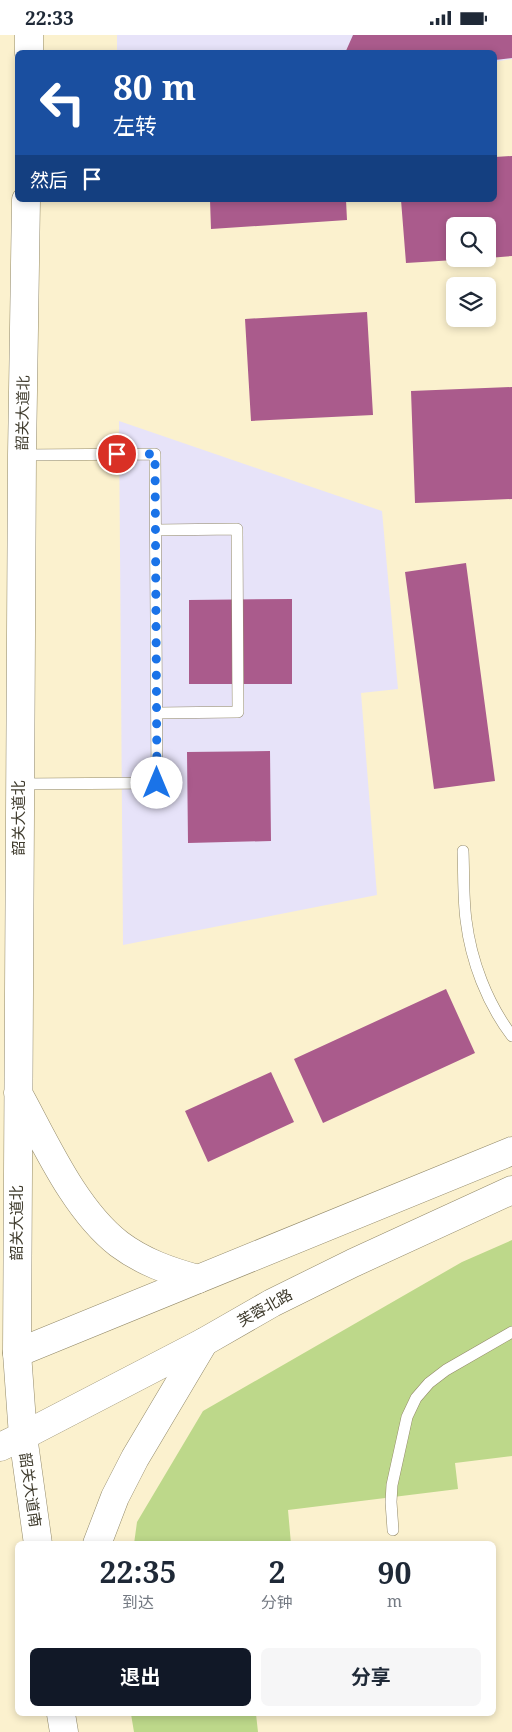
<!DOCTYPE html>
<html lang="zh">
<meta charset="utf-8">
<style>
:root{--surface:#fff;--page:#f6f6f7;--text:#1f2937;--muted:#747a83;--accent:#111827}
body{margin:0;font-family:"Noto Serif","Noto Sans SC",serif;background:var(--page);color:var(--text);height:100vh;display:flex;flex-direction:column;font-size:19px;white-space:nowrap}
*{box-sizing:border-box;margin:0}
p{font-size:16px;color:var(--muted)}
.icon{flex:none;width:28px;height:28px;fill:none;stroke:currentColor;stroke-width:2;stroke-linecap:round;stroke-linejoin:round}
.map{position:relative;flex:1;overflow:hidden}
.panel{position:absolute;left:15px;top:1506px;width:481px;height:175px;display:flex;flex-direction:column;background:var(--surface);border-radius:8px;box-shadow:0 2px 8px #0003}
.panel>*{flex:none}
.top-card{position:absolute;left:15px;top:15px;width:482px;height:152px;border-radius:8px;box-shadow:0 2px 8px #0003;background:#1a4fa0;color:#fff;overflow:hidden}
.buttons{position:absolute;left:446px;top:182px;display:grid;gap:10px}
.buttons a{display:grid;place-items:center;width:50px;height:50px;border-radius:8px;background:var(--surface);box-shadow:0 2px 8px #0003;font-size:25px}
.pin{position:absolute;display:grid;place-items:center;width:42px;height:42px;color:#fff;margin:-21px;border:2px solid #fff;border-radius:50%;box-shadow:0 1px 5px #0007}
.me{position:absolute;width:55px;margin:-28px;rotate:0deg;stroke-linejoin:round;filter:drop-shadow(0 0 4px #0008)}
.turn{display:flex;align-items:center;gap:18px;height:105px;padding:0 15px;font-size:22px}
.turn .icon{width:65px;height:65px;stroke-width:2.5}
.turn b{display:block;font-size:35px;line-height:42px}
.then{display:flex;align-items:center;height:48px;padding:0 15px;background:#0003;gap:10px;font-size:19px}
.eta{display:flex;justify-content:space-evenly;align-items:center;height:85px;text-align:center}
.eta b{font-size:30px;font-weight:700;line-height:35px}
.action{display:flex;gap:10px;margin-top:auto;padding:10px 15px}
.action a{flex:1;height:58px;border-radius:8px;background:var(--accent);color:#fff;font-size:20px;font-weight:700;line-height:58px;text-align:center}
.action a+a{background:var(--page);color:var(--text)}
.status{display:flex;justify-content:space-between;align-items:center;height:35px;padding:0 25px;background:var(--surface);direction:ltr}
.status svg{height:14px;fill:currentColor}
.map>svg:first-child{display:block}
</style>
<div class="status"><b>22:33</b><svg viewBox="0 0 49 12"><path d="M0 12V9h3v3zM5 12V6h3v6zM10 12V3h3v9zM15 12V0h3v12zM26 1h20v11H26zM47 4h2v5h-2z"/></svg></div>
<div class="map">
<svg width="512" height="1697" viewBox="0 0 512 1697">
<rect width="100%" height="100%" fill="#fbf1ce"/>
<path fill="#e7e3f9" d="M117,0h395v24l-17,3v-9l-378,-1z
M119,386l263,90 16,178 -37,4 16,202 -254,50z"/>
<path fill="#bdd88a" d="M512,1205v216l-57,7 3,26 -170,21 3,34h-157l3,-22 66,-111 259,-149z
M131,1679h125l2,18h-124z"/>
<path fill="#aa5b8c" d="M353,0h159v23l-17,2v-7h-150z
M512,121v100l-24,2v-32h-33v34l-49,3 -5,-63h94v-43z
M210,165h136l1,20 -136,9z
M367,277l6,103 -122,6 -6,-102z
M512,352v112l-97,4 -4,-112z
M466,528l29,218 -61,8 -29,-217z
M292,564v85h-103v-84z
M270,716l1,90 -83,2 -1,-91z
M446,954l29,64 -152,70 -29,-64z
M271,1037l23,50 -86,40 -23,-51z"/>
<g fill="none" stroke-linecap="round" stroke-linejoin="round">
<g stroke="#928969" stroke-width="12">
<path id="lane" d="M156,495l81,-1 1,183 -81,1
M20,749l137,-1 -2,-329 -133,1
M463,816c1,23 0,46 3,69 5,41 21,83 46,116
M393,1495l-2,-28 1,-17 15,-68 9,-19 13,-15 17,-13 66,-38"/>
</g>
<g stroke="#928969" stroke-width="29">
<path id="secondary" d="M17,1318l495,-202
M23,1401l181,-94 68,-39 81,-40 159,-73"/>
</g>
<g stroke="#928969" stroke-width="29">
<path id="highway" d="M29,18v-18
M26,165l-4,255 -5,898 6,83 15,108
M18,1058c27,49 56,116 101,151 24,18 50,27 79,35
M0,1412l23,-11
M97,1509l18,-47 20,-39 69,-116
M61,1679l3,18"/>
</g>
<use href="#lane" stroke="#fff" stroke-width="11"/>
<use href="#secondary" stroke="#fff" stroke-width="28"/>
<use href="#highway" stroke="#fff" stroke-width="28"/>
</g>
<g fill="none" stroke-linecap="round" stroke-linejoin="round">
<path stroke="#1a73e8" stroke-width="9" stroke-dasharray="0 16.2" d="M117,419h38l2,329"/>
</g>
<g text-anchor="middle" stroke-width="5" stroke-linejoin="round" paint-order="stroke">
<g font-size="15" fill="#3f3b2d" stroke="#fff">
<text transform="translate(23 378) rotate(-89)" y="5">韶关大道北</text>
<text transform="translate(19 783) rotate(-90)" y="5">韶关大道北</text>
<text transform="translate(17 1188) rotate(-90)" y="5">韶关大道北</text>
<text transform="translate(265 1273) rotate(-29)" y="5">芙蓉北路</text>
<text transform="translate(30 1455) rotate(82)" y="5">韶关大道南</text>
</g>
</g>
</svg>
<div class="buttons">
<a><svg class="icon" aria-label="search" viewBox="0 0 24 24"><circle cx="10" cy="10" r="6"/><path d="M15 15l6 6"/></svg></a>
<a><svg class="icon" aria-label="layers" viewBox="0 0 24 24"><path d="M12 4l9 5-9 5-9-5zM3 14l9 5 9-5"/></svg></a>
</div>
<div class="pin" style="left:117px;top:419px;background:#d93025"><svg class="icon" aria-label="arrive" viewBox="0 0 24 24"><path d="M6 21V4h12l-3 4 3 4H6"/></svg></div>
<svg class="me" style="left:157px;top:748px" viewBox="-20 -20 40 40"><circle r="19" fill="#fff"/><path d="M0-13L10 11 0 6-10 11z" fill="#1a73e8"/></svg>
<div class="top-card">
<div class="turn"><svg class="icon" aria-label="left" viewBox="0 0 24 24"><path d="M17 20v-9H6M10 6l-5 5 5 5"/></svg><div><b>80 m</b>左转</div></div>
<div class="then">然后<svg class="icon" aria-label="arrive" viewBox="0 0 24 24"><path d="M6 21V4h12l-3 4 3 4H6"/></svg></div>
</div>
<section class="panel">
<div class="eta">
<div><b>22:35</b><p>到达</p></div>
<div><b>2</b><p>分钟</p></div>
<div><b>90</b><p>m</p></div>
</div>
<div class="action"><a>退出</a><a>分享</a></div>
</section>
</div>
